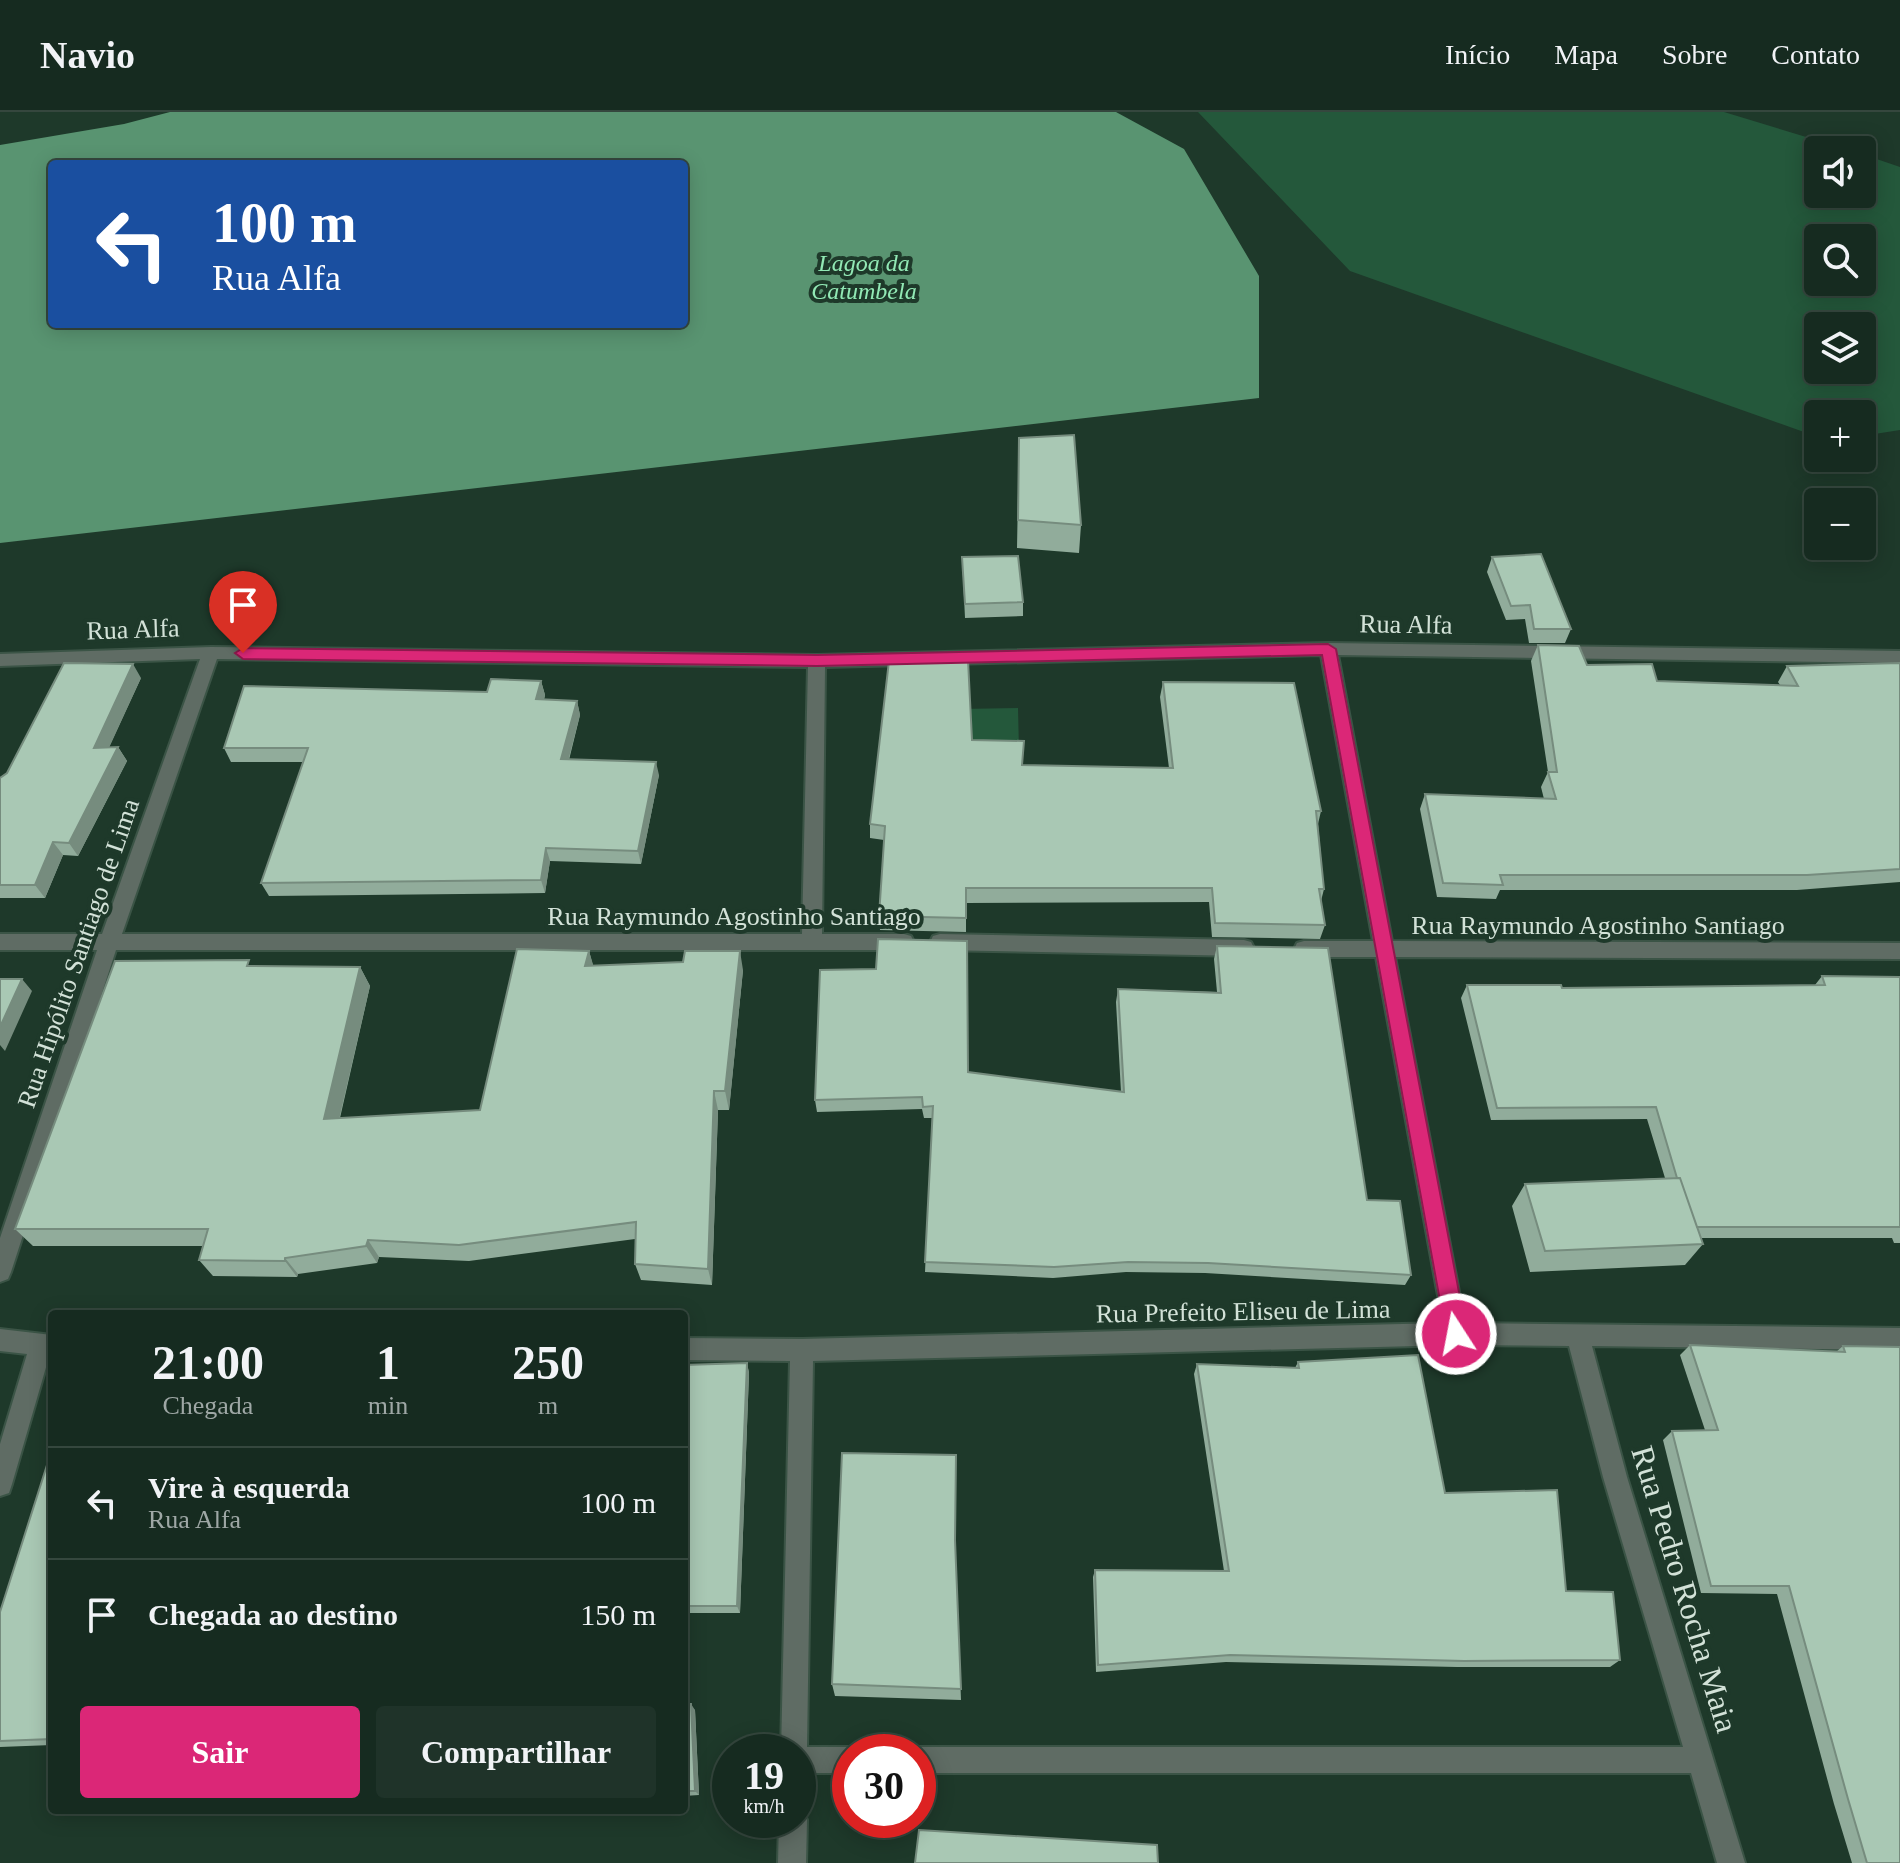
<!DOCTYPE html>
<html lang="pt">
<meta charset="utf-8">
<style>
:root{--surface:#162b20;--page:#1f3329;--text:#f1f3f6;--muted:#9ea7a5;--line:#35473e;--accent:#db2777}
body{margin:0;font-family:"Times New Roman",serif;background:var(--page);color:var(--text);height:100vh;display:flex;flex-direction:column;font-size:30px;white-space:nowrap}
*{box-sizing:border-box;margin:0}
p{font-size:26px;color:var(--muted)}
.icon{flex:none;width:44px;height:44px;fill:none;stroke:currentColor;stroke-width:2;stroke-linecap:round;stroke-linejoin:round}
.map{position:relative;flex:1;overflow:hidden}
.drawer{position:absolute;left:48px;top:1198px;width:640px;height:504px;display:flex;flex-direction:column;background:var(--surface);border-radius:8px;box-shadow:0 4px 20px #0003,0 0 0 2px var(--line)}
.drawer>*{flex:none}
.top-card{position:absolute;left:48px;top:48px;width:640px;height:168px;border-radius:8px;box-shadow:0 4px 20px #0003,0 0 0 2px var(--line);background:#1a4fa0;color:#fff;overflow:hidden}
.fabs{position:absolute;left:1804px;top:24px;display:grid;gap:16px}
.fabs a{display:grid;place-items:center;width:72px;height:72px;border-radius:8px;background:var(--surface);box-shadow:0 4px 20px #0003,0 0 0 2px var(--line);font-size:40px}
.speed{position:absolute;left:712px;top:1622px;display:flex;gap:16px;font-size:40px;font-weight:700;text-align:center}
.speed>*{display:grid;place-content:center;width:104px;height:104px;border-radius:50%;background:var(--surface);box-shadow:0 4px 20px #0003,0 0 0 2px var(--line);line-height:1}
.speed small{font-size:20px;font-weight:400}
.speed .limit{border:12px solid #d22;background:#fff;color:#111}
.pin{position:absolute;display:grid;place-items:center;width:68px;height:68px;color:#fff;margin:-82px -34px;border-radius:50% 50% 50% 0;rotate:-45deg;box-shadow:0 0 8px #0007}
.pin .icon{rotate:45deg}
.me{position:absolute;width:88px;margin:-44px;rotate:349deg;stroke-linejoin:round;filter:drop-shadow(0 0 6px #0008)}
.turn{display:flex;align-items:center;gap:28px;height:168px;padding:0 32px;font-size:36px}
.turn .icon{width:104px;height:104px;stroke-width:2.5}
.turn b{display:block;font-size:56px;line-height:68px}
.eta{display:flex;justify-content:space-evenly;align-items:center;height:136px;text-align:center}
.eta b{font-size:48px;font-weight:600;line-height:56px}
.button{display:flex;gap:16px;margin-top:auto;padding:16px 32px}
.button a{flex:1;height:92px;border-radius:8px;background:var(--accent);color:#fff;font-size:32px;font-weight:600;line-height:92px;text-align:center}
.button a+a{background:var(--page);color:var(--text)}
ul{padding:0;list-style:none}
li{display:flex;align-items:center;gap:24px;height:112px;padding:0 32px;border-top:2px solid var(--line)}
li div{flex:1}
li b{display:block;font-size:30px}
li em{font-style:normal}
header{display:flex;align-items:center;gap:48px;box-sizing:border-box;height:112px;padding:0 40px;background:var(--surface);border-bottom:2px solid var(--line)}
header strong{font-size:38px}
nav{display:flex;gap:44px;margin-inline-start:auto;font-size:28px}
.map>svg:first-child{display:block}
</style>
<header>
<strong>Navio</strong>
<nav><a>Início</a><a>Mapa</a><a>Sobre</a><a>Contato</a></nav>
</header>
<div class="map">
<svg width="1900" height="1751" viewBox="0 0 1900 1751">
<rect width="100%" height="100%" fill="#1e392a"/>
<path fill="#24583b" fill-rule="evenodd" d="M1198,0h526l125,38h-31v44h44v-40l38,13v263l-38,6v-22h-44v23l-468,-166zM1818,126h44v44h-44zM1818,214h44v44h-44z
M1018,596l1,42 -118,-2 2,-38z"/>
<path fill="#599471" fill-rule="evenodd" d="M170,0h946l68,37 75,127v122l-1259,145v-398l124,-21zM52,52h632v160h-632z"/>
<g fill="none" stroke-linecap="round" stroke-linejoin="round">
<g stroke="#3b5446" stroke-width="4">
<path id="minor" d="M1328,531l572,8v12l-562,-8 54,286 508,2v16l-505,-2 70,366 435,5v22l-308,-4 35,131 118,386h-28l-26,-90h-773v-21h-10l10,-5h765l-80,-270 -34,-131 -113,-1 -643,16 -6,386h43l10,5h-10v21h-52v-21h-17l9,-391 -106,-1v-22l118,1 641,-16 -67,-366h-72l-7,-2 -3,-6 3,-6 7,-2h69l-52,-286 -496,12 -3,267h82l7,2 3,6 -3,6 -7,2h-788l-105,322 -3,7 -8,3v-44l97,-288h-97v-16h102l98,-275 -200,7v-12l211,-7 606,8zM217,547l591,8 -6,267h-680z
M940,822l304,6 7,2 3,6 -3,6 -7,2 -304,-6 -7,-2 -3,-6 3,-6z
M0,1217l52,6v22h-3l-37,127 -3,9 -9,3v-52l27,-90 -27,-3z
M798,1696l5,2 4,10 -1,43h-28l1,-43h19z"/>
</g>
<use href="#minor" fill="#5f6c64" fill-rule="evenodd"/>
</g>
<path fill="#91ac9b" d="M1019,326l62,87 -2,28 -62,-5z
M962,445l61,45v14l-58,2z
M1492,445l79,72 -6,14h-36l-4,-24 -19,1 -19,-48z
M1538,533l49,20 70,16 123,4 -2,-3 9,-16 113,-3v219l-103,8h-297l-4,9 -59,-2 -17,-88 5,-15 119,5 -3,-12 7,-15 -17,-111z
M141,566l-32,69h9l9,14 -49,95 -15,-1 -18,43h-45v-120z
M541,569l4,14 -1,5 33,1 3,14 -11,45 90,15 -18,89 -91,-3 -5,32 -276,3 -8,-13 42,-121h-72l-7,-14z
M1163,570l158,129 -3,13 6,65 -3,12 4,24 -5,14 -108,-2 -3,-35 -243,1v29l-86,-2 -1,-14 5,-76 -14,-2v-14l102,-84 51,25 146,3 -9,-71z
M1217,834l194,329 -6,10 -200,-12 -79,-1 -73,6 -128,-6 7,-154h-8l-2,-9 -105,3 -2,-12 153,-28 153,20 -5,-90 2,-13 99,3 -3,-33z
M589,839l4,15 150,4 -14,140h-11l-6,175 -71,-5 -6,-16v-25l-166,22 -90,-4 -2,6 -79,11 -1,3 -84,-1 -14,-16 4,-14h-170l-18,-17 237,-263 108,1 10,19 -30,132 140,-8z
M1822,864l78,1v266h-6l-2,-5h-191l2,6 -18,21 -155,7 -18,-66 13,-22 140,-6 -18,-59 -156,1 -30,-122 6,-13 95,3 253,-3z
M1690,1233l146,7 7,-6 57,1v516h-48l-18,-59 -57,-210 -76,-1 -38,-153 9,-9 33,-1 -25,-75z
M1298,1250l147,131 175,167 -10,7h-153l-231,-5 -130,10 -3,-95 2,-7 129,1 -30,-197 3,-10 98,4z
M747,1251l2,10 -9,240h-56v-248z
M52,1350v283l-52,2v-135z
M955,1429l6,159 -126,-4 -3,-12z
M684,1592l11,6 4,85 -15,1z"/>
<path fill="#768c7e" d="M133,552l8,14 -38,83 -9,-13z
M541,569l4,14 -5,18 -4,-14z
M577,589l3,14 -15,58 -4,-14z
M118,635l9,14 -49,95 -9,-13z
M656,650l3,13 -18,89 -3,-13z
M53,730l10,13 -18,43 -10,-13z
M546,736l4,13 -5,32 -4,-13z
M589,839l6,20 -10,-5z
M740,839l3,19 -14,140 -4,-19z
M360,855l10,19 -35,151 -11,-18z
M22,867l10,12 -27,60 -5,-6v-18z
M714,979l4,19 -6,175 -4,-16z
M368,1128l11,17 -2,6 -11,-17z
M285,1146l13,16 -1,3 -12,-16z
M747,1251l2,10 -9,240 -3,-7z
M691,1592l4,6 4,85 -4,-4z"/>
<path fill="#a9c8b4" stroke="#768c7e" stroke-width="2" d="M1074,323l7,90 -63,-5 1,-82z
M1541,442l30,75h-37l-4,-24 -19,1 -19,-49z
M1018,444l5,46 -58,2 -3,-47z
M1538,533l41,1 8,19 65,-1 5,17 141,5 -11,-20 113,-3v206l-93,6h-307l3,10 -60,-2 -18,-89 131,5 -8,-27h9z
M968,548l4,80 52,1 -2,24 151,3 -10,-86 131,1 27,128h-5l8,78h-5l6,36 -110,-2 -3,-35h-246v30l-87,-2 6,-90 -15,-2 19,-163z
M64,551l69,1 -39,84 24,-1 -49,96 -16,-1 -18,43h-35v-107l7,-5z
M491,567l50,2 -5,18 41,2 -16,58 95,3 -18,89 -92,-3 -5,32 -280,3 47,-135h-84l20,-62 243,6z
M878,827l89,2 1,131 156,20 -6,-103 103,4 -4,-47 111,2 39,252 33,1 11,74 -203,-12 -80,-1 -74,5 -129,-5 8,-156 -10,1 -1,-10 -107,3 5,-130 56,-1z
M517,837l72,2 -4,15 98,-4 2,-11h55l-15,140h-11l-6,178 -73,-5 1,-42 -177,23 -91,-5 -2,6 -81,12v3l-86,-1 9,-31h-193l100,-268 134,-1 -2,6 113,1 -36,152 156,-9z
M1822,864l78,1v250h-203l-17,-49h-3l-21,-71 -159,1 -30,-123h94l1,3 263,-3z
M0,867h22l-22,48z
M1680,1066l23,66 -158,7 -20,-67z
M1690,1233l155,7 -2,-6 57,1v516h-33l-19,-64 -59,-213h-78l-39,-155 46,-1z
M1418,1243l27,138 112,-3 9,101 47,1 7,68 -156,1 -234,-6 -132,10 -3,-95 134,1 -32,-207 102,4 -1,-6z
M747,1251l-10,243h-53v-241z
M842,1341l114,2 -1,85 6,149 -129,-5z
M48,1350h4v277l-52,2v-129z
M684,1592h7l4,87h-11z
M919,1718l238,15 1,18h-243z"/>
<path fill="#db2777" stroke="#8e194d" stroke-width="2" d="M1328,532l8,5 131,685 -3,7 -8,3 -7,-3 -3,-7 -124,-679 -505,11 -574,-7 -8,-6 8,-5 574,7z"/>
<g text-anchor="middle" stroke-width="8" stroke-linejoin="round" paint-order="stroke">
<g font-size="24" font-style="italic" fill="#92e9b5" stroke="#1e392a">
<text x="864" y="159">Lagoa da<tspan x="864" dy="28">Catumbela</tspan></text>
</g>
<g font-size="26" fill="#d3e2d8" stroke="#1e392a">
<text transform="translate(1406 512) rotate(1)" y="9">Rua Alfa</text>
<text transform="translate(133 517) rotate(-2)" y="9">Rua Alfa</text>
<text x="734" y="813">Rua Raymundo Agostinho Santiago</text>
<text x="1598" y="822">Rua Raymundo Agostinho Santiago</text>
<text transform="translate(78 841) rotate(-71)" y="9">Rua Hipólito Santiago de Lima</text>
<text transform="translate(1243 1199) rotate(-1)" y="9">Rua Prefeito Eliseu de Lima</text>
</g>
<g font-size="32" fill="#d3e2d8" stroke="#1e392a">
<text transform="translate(1685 1477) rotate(73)" y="11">Rua Pedro Rocha Maia</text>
</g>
</g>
</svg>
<div class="fabs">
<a><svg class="icon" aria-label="sound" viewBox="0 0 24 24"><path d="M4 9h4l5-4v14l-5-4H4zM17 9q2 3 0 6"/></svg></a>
<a><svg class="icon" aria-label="search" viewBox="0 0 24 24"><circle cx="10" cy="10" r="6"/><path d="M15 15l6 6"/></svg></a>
<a><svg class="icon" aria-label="layers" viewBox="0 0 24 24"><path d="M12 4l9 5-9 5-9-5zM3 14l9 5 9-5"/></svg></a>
<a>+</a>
<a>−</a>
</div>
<div class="speed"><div>19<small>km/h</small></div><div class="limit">30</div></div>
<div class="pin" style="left:243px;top:541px;background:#d93025"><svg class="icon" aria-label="arrive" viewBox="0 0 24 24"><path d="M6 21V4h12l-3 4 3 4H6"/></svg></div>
<svg class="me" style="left:1456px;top:1222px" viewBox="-20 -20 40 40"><circle r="17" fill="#db2777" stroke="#fff" stroke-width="3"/><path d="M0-11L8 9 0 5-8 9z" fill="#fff"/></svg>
<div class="top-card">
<div class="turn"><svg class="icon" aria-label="left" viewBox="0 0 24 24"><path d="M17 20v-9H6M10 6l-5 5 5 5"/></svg><div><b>100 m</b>Rua Alfa</div></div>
</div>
<section class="drawer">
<div class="eta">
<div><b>21:00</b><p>Chegada</p></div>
<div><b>1</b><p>min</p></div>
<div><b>250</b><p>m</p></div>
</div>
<ul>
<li><svg class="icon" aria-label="left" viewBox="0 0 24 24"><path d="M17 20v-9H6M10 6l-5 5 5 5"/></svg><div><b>Vire à esquerda</b><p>Rua Alfa</p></div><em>100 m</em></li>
<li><svg class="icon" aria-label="arrive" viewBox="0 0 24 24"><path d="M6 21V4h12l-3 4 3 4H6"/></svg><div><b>Chegada ao destino</b></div><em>150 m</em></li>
</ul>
<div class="button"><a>Sair</a><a>Compartilhar</a></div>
</section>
</div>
